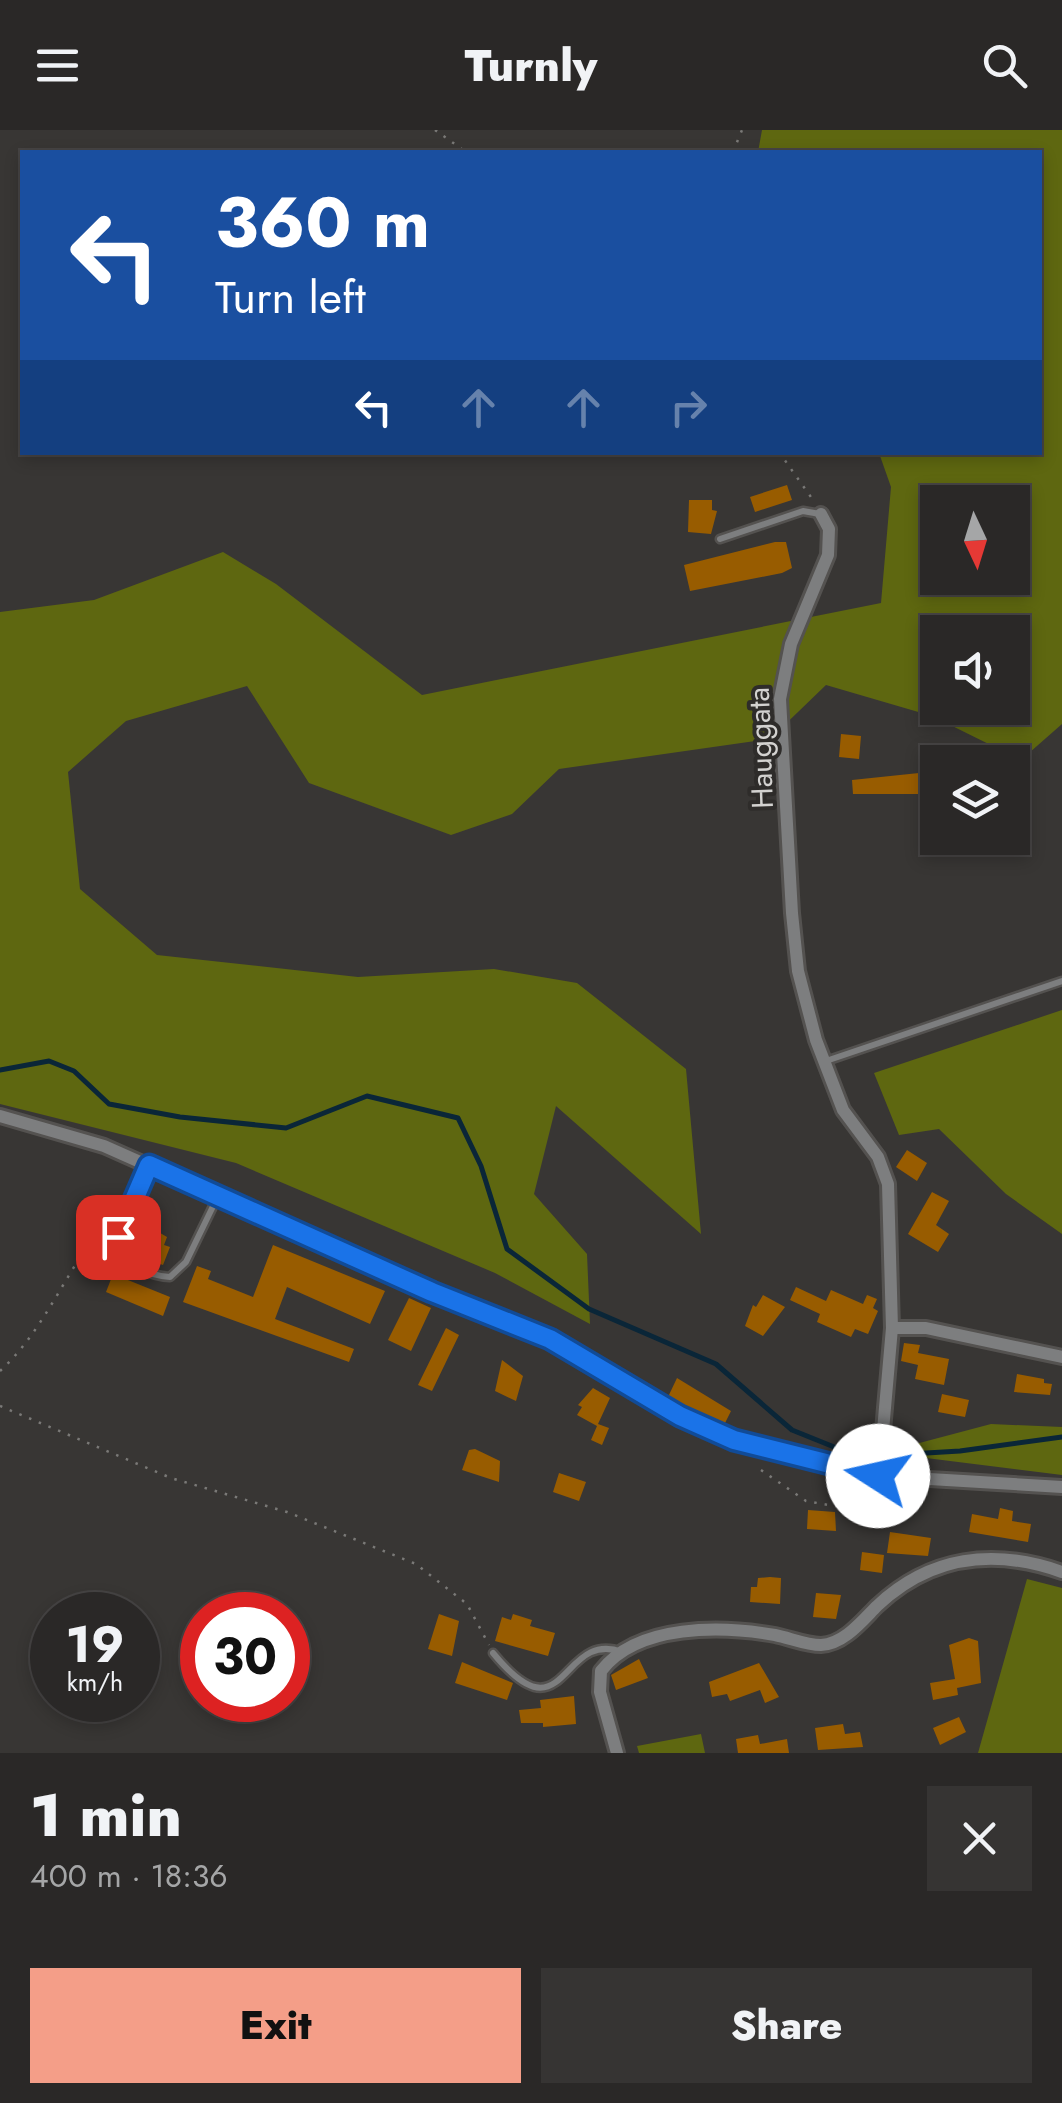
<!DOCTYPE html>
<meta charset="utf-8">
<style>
:root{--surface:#2a2827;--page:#363433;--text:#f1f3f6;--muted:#a5a6a7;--line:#464444;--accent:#f49e88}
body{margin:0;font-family:Jost,sans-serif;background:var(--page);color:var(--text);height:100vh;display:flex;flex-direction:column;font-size:38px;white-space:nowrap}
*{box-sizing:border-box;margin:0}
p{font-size:32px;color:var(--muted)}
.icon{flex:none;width:55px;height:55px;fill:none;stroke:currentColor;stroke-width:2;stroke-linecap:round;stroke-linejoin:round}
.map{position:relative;height:1623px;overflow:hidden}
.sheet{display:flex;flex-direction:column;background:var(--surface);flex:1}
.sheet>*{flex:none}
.hud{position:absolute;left:20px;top:20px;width:1022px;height:305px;border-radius:0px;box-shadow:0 5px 15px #0003,0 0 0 2px var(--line);background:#1a4fa0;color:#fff;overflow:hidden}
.needle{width:65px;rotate:176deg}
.tools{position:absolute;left:920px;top:355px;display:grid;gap:20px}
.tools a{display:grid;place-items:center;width:110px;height:110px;border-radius:0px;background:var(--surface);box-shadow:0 5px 15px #0003,0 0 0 2px var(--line);font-size:50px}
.speed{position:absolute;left:30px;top:1462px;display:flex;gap:20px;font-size:50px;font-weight:700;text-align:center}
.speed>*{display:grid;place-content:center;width:130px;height:130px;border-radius:50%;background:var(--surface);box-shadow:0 5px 15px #0003,0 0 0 2px var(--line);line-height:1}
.speed small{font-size:25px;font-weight:400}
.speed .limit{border:15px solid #d22;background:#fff;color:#111}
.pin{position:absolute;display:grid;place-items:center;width:85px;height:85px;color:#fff;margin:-42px;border-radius:20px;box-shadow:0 5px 15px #0006}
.me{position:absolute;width:110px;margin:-55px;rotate:280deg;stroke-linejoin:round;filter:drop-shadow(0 0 8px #0008)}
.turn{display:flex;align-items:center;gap:35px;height:210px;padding:0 30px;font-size:45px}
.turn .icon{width:130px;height:130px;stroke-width:2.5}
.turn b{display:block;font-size:70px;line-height:85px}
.lanes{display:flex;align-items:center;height:95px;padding:0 30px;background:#0003;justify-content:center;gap:50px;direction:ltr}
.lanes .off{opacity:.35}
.round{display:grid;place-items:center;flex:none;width:105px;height:105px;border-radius:0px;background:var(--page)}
.head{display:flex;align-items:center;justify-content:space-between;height:170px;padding:0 30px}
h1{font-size:60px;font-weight:800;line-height:75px}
.cta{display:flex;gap:20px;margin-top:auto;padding:20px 30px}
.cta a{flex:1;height:115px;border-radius:0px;background:var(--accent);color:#111;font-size:40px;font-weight:800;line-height:115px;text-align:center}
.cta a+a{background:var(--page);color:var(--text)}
header{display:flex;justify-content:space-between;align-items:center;height:130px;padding:0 30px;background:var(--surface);font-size:45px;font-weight:800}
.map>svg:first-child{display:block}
</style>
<header><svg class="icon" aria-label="menu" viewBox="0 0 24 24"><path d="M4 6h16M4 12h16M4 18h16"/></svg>Turnly<svg class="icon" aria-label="search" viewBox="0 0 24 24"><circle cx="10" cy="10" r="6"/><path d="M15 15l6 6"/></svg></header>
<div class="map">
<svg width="1062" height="1623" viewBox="0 0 1062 1623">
<rect width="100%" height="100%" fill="#383634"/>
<path fill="#5e6710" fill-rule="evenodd" d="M762,0h300v594l-41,36 -89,-44 -106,-31 -56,54 -211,30 -47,45 -61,21 -142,-52 -62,-97 -121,35 -58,51 12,117 77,66 201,22 136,-8 83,14 109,86 15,165 -145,-128 -22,88 53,60 3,70 -95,-51 -259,-110 -236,-59v-492l94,-12 129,-48 53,32 146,111 459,-92 10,-116 -12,-34 161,-1v-300h-282zM938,372h74v76h-74zM938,502h74v76h-74z
M1062,880v224l-56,-40 -67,-65 -40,6 -25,-62z
M991,1294l71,3v48l-136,-17 -18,-12z
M1027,1449l35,9v165h-84z
M701,1604l4,19h-66l-2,-7z"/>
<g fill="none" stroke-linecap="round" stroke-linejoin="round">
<path stroke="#0a2638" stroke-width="5" d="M0,940l49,-9 25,10 35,33 71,13 106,11 81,-32 91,22 23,48 26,83 82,60 127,55 76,66 67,27 101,-6 102,-14"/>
</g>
<path fill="#985c00" d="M787,355l5,15 -37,12 -5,-15z
M689,370h23v10l5,1 -6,23 -23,-2z
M775,412h11l6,26 -10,5 -92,18 -6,-26z
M841,604l20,2 -2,23 -20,-2z
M919,643l1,21h-67l-1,-14z
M907,1020l20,13 -10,18 -21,-14z
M932,1062l17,9 -13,24 13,9 -11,18 -30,-18z
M145,1094l22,13 -3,8 6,2 -7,18 -20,-7 3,-7 -10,-3z
M273,1115l112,46 -15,33 -83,-37 -12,32 79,30 -5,13 -166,-60 14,-36 14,5 -3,8 45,18z
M113,1144l57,23 -7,19 -57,-24z
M796,1157l30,14 5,-11 32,14 4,-9 10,4 -4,9 5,3 -10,23 -13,-5 -4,8 -34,-15 3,-8 -30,-14z
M763,1165l22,12 -22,29 -18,-10 8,-21 3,2z
M409,1168l22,10 -20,43 -23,-11z
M446,1198l13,7 -27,56 -14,-6z
M904,1213l16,2 -2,8 31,6 -5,26 -29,-6 3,-14 -17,-4z
M502,1230l21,16 -7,25 -21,-10z
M1017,1244l27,5v4l8,1 -2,11 -36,-3z
M677,1248l54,33 -7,14 -56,-28z
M593,1258l17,10 -12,26 11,4 -7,17 -11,-5 6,-14 -20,-11 5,-8 -4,-2z
M942,1264l27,6 -4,17 -27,-5z
M475,1319l25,12 -1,21 -37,-12 7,-20z
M559,1343l27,9 -7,19 -26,-9z
M1000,1378l13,3 -1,10 19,3 -3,18 -59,-10 3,-18 26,5z
M808,1380l27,2 1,19 -29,-2z
M890,1402l41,6 -3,18 -41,-3z
M862,1422l22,3 -2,18 -22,-3z
M770,1447l11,1 -1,26 -30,-2 1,-15h6l1,-9z
M816,1463l25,2 -5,24 -23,-2z
M439,1484l20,7 -7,35 -24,-7z
M513,1484l19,6 -2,6 25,7 -7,23 -53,-15 7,-24 9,3z
M969,1508l9,3 3,42 -24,5 1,7 -25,5 -3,-17 25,-4 -6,-34z
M639,1529l9,19 -32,12 -5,-15z
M462,1532l51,21 -6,17 -52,-17z
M759,1533l20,34 -14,6 -5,-13 -30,11 -3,-7 -15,3 -3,-15z
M574,1566l2,28 -33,3v-4h-22l-2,-13 22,-2 -1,-8z
M959,1587l7,15 -26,13 -7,-17z
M843,1594l2,10 15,-2 3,15 -45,3 -3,-22z
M758,1605l2,9 27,-5 2,14h-51l-2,-14z"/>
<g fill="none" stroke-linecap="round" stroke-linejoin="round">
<g stroke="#545250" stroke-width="11">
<path id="lane" d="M720,409l83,-28 17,3
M826,931l236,-80
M149,1036l-32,78c6,20 33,32 53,33l16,-15 32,-66
M493,1523c73,89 67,-24 129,-1"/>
</g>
<g stroke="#545250" stroke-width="18">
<path id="street" d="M821,384l8,15 -1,26 -37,89 -11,55 12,214 6,58 18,69 27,70 35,47 10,27 4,144 -13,148
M0,986l104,30 328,146 119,47 129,77 54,24 145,36 183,11
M892,1198h34l136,29
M617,1623l-17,-61 1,-21c37,-48 122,-45 174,-36 15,3 31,10 46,10 23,-1 41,-24 56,-39 53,-50 117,-58 185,-34"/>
</g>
<path stroke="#7a7977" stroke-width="2.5" stroke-dasharray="2.5 8" stroke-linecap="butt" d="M435,0l31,22
M733,22l9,-22
M779,322l34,48
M0,1241c51,-47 70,-115 119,-163
M0,1276l171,72 116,34 129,52 51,40 22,41
M761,1340l45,31 34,6"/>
<use href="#lane" stroke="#7d7e7f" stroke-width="6"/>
<use href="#street" stroke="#7d7e7f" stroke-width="12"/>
</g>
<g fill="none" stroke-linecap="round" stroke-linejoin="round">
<g stroke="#114b97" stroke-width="25">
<path id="route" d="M118,1107l31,-72 283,127 118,47 130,77 54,24 144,36"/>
</g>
<use href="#route" stroke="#1a73e8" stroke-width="18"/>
</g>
<g text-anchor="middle" stroke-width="8" stroke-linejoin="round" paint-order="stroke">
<g font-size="30" fill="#d3d2d0" stroke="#2e2c2a">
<text transform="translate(761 618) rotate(-92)" y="10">Hauggata</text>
</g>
</g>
</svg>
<div class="tools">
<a><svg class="needle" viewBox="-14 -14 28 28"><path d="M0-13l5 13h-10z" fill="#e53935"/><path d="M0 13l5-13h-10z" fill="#a5a6a7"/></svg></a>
<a><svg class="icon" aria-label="sound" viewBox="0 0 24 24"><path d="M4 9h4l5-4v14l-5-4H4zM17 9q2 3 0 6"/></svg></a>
<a><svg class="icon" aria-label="layers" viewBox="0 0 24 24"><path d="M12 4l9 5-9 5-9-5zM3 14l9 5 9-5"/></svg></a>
</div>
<div class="speed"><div>19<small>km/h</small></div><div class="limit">30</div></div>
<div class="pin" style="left:118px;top:1107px;background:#d93025"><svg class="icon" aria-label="arrive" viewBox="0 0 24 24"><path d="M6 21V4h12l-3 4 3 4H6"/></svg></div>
<svg class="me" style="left:878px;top:1346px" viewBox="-20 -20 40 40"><circle r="19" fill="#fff"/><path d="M0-13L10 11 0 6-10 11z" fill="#1a73e8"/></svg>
<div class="hud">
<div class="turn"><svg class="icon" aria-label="left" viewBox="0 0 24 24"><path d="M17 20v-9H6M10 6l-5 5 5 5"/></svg><div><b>360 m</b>Turn left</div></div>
<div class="lanes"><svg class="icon" aria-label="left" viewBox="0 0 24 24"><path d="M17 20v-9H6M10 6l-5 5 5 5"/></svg><svg class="icon off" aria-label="ahead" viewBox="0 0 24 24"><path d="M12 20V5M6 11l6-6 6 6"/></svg><svg class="icon off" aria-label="ahead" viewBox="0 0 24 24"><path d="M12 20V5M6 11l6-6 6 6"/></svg><svg class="icon off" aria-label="right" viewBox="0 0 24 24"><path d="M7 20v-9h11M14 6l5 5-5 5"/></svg></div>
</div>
</div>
<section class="sheet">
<div class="head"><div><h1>1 min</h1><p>400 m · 18:36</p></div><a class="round"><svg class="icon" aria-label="close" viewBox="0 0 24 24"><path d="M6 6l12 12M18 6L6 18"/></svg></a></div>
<div class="cta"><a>Exit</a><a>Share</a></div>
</section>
